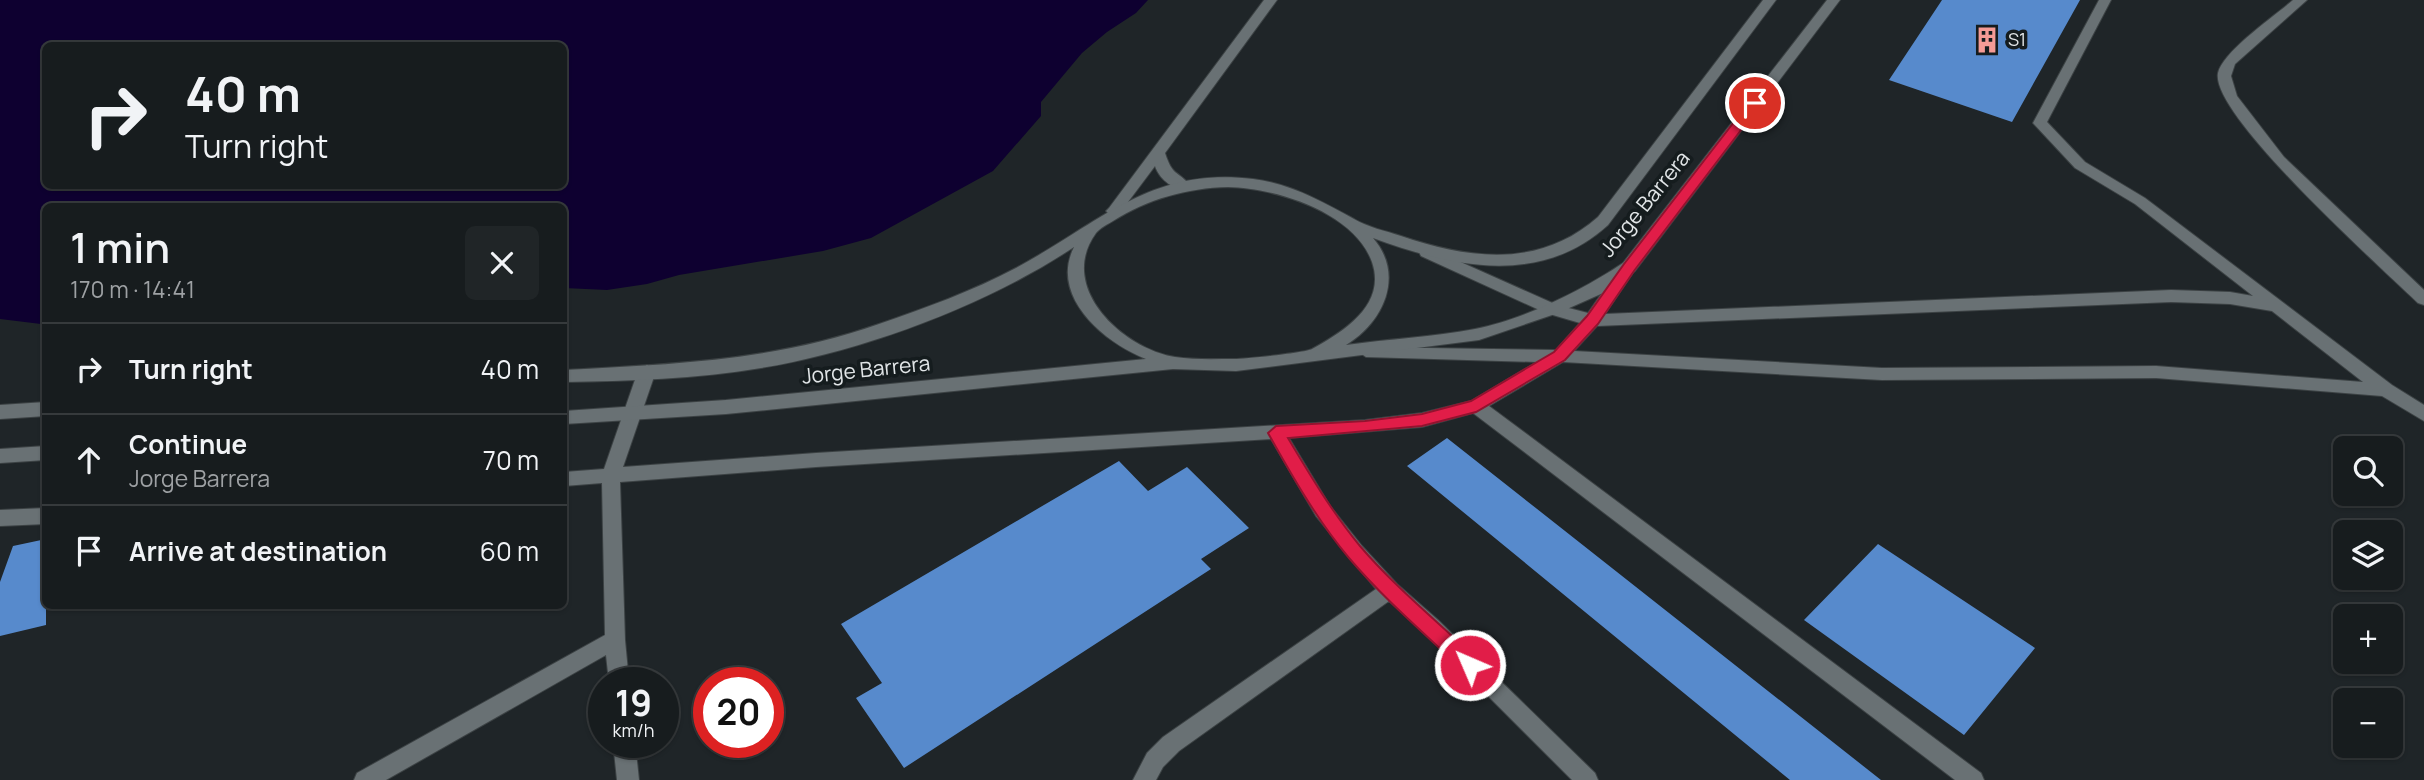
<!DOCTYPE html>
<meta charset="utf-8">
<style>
:root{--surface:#171c1e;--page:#202527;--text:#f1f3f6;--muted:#9ea1a4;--line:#363a3c}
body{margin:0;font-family:Manrope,sans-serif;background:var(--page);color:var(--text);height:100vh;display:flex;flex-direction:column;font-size:26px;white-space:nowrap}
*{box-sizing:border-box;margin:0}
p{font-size:23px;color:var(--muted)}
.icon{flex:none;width:38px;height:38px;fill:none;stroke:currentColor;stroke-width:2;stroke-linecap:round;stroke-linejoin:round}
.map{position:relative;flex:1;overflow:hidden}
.sheet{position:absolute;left:42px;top:203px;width:525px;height:406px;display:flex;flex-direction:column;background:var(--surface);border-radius:10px;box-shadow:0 2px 5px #0004,0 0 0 2px var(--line)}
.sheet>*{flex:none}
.banner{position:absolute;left:42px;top:42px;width:525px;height:147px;border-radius:10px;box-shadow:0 2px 5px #0004,0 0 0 2px var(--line);background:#171c1e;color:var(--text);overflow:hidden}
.buttons{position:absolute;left:2333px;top:436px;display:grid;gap:14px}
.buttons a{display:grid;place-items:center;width:70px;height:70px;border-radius:10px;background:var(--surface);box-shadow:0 2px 5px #0004,0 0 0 2px var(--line);font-size:35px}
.speed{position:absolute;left:588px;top:667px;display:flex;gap:14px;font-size:35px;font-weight:700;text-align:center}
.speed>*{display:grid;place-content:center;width:91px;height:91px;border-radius:50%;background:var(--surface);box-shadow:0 2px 5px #0004,0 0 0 2px var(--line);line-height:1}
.speed small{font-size:18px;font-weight:400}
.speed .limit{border:10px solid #d22;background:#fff;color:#111}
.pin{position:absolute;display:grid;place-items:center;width:60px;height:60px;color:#fff;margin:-30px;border:4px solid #fff;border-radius:50%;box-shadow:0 2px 7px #0007}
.me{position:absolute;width:77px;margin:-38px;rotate:315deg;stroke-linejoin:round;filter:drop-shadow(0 0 5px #0008)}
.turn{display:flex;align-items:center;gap:24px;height:147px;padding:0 28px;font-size:32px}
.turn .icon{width:91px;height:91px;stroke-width:2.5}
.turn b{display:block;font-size:49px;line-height:60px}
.round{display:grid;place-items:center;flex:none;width:74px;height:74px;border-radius:10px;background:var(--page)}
.headline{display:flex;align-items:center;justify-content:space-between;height:119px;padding:0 28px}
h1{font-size:42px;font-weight:600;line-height:52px}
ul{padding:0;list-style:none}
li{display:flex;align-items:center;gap:21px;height:91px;padding:0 28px;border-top:2px solid var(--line)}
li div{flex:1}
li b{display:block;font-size:26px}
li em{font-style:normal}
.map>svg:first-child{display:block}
</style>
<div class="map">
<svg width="2424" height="780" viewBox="0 0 2424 780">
<rect width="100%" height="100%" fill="#1f2528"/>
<path fill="#0e0030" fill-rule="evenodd" d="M0,0h1148l-12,13 -29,19 -25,21 -41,49v14l-48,55 -122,67 -48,13 -144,24 -32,9 -40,6 -43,-2v-82h-518v117l-5,1 -41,-5zM46,46h518v140h-518z"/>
<path fill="#578acc" d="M1942,0h138l-68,122 -123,-42z
M1447,438l382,301 52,41h-91l-383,-314z
M1119,461l29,30 39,-24 62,61 -48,31 10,10 -307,199 -48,-70 26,-15 -41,-59z
M46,539v86l-46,11v-54l13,-36z
M1878,544l157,104 -71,87 -160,-115z"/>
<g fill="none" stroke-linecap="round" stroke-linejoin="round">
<g stroke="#3c4244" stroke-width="2">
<path id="lane" d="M1264,0h13l-112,153c8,24 11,16 26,33l-3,3c-13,3 -29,-10 -33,-23l-36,48h-10l-3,-3 3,-3z
M2099,0h12l-64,122 38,40 60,36 247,187 32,20v16l-42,-25 -226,-18 -274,2 -319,-18 -74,44 492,367 3,7h-29l-482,-367 -51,14 -133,11 41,68 32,40 35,38 41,36 157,153 3,7h-26l-148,-148 -35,-31 -210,150 -16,16 -7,13h-23l14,-27 16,-16 213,-148 -60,-73 -45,-77 -455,28 -196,15 5,158 4,42h-20l-3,-27 -220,125h-32l3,-7 248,-138 -3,-152 -38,3v-14l40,-3 34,-98 9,-6 9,6 -33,96 193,-14 549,-33 57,-7 49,-12 66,-39 -171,-5 -9,-6 3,-4 196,3 24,-27 -34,-10 -125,-57 -2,-4 8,-5 130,58 31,8 35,-50 6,-1 8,5 -32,47 566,-24 59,2 23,4 -118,-92 -60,-36 -42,-45zM2171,302l59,2 42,7 91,71 -207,-16 -274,2 -308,-17 23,-25z
M2293,0h14l-72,64 -4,12 6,20 47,61 140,133v15l-6,-2c-34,-33 -208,-188 -200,-230 5,-22 57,-57 75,-73z
M46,508v16l-46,2v-16z
M613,742h22l4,38h-22z"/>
</g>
<g stroke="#3c4244" stroke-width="2">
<path id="street" d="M1763,0h13l-168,225c-68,62 -156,42 -235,13 32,37 11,84 -27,107 43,-6 87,-8 129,-16 48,-9 108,-39 148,-66l204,-263h13l-205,271 -32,22 -45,20 -79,27 -243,31 -63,-2 -447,45 -162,10v-13l162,-11 420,-41c-41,-16 -97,-62 -72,-112 -87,58 -211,104 -313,121 -65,11 -132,13 -197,14v-12c109,-6 210,-9 315,-46 46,-16 94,-33 137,-56 82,-44 135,-102 237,-89 38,5 68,22 101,40 13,8 32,12 47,17 68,23 138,33 197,-19zM1228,187c47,1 126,25 144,75 15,43 -29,70 -60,87 -8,4 -67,10 -78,10 -19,0 -40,1 -59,-2 -51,-8 -119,-69 -79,-124 4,-5 12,-9 17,-12 35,-22 74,-33 115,-34z
M46,402v14l-46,3v-14z
M46,446v14l-46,3v-14z"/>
</g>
<use href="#lane" fill="#697174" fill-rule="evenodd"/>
<use href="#street" fill="#697174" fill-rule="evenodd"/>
</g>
<path fill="#e11d48" stroke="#92132f" stroke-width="2" d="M1755,99l5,1v5l-126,166 -36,53 -33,36 -89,52 -54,14 -134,12c22,37 44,74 72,108 35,41 78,76 117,113l3,6 -3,6 -7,2 -6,-2c-39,-37 -80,-72 -115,-113 -32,-38 -57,-82 -81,-125l8,-7 89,-5 57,-7 49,-13 83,-49 33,-36 37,-52 127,-164z"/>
<defs>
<g id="building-bare" transform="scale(2.1)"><path d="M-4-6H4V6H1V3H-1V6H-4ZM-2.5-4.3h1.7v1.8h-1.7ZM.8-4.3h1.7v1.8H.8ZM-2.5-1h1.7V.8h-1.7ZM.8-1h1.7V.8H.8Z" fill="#f59b96" stroke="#151c1e" stroke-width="2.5" paint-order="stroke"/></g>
</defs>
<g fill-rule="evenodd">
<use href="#building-bare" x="1987" y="40"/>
</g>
<g text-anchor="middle" stroke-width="7" stroke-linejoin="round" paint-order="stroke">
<g font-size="18" fill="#e1e5e7" stroke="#151c1e" text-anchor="start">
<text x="2008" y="46">S1</text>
</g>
<g font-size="21" fill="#e1e5e7" stroke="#151c1e">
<text transform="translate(1645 204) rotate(-51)" y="7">Jorge Barrera</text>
<text transform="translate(866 370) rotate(-6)" y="7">Jorge Barrera</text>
</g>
</g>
</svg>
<div class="buttons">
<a><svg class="icon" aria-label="search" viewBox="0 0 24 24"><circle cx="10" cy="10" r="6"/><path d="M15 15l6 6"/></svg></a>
<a><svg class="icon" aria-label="layers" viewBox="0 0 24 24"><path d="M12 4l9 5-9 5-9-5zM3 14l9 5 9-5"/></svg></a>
<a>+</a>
<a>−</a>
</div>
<div class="speed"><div>19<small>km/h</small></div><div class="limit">20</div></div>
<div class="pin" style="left:1755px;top:103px;background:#d93025"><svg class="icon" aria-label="arrive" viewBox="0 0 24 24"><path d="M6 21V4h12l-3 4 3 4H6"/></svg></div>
<svg class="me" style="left:1470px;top:665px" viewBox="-20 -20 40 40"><circle r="17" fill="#e11d48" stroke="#fff" stroke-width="3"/><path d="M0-11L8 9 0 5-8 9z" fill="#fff"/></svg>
<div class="banner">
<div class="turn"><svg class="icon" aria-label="right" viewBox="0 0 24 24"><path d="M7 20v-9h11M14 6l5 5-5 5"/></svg><div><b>40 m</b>Turn right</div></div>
</div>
<section class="sheet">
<div class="headline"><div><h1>1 min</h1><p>170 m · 14:41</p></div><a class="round"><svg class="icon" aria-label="close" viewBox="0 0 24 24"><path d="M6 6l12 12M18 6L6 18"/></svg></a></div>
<ul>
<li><svg class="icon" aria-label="right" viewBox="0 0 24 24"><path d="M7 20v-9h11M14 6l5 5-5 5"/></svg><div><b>Turn right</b></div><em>40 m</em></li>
<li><svg class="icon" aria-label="ahead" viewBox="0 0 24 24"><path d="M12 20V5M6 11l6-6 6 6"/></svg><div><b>Continue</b><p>Jorge Barrera</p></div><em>70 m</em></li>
<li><svg class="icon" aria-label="arrive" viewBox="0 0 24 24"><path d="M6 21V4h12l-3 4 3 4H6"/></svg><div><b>Arrive at destination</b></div><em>60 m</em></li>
</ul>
</section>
</div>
